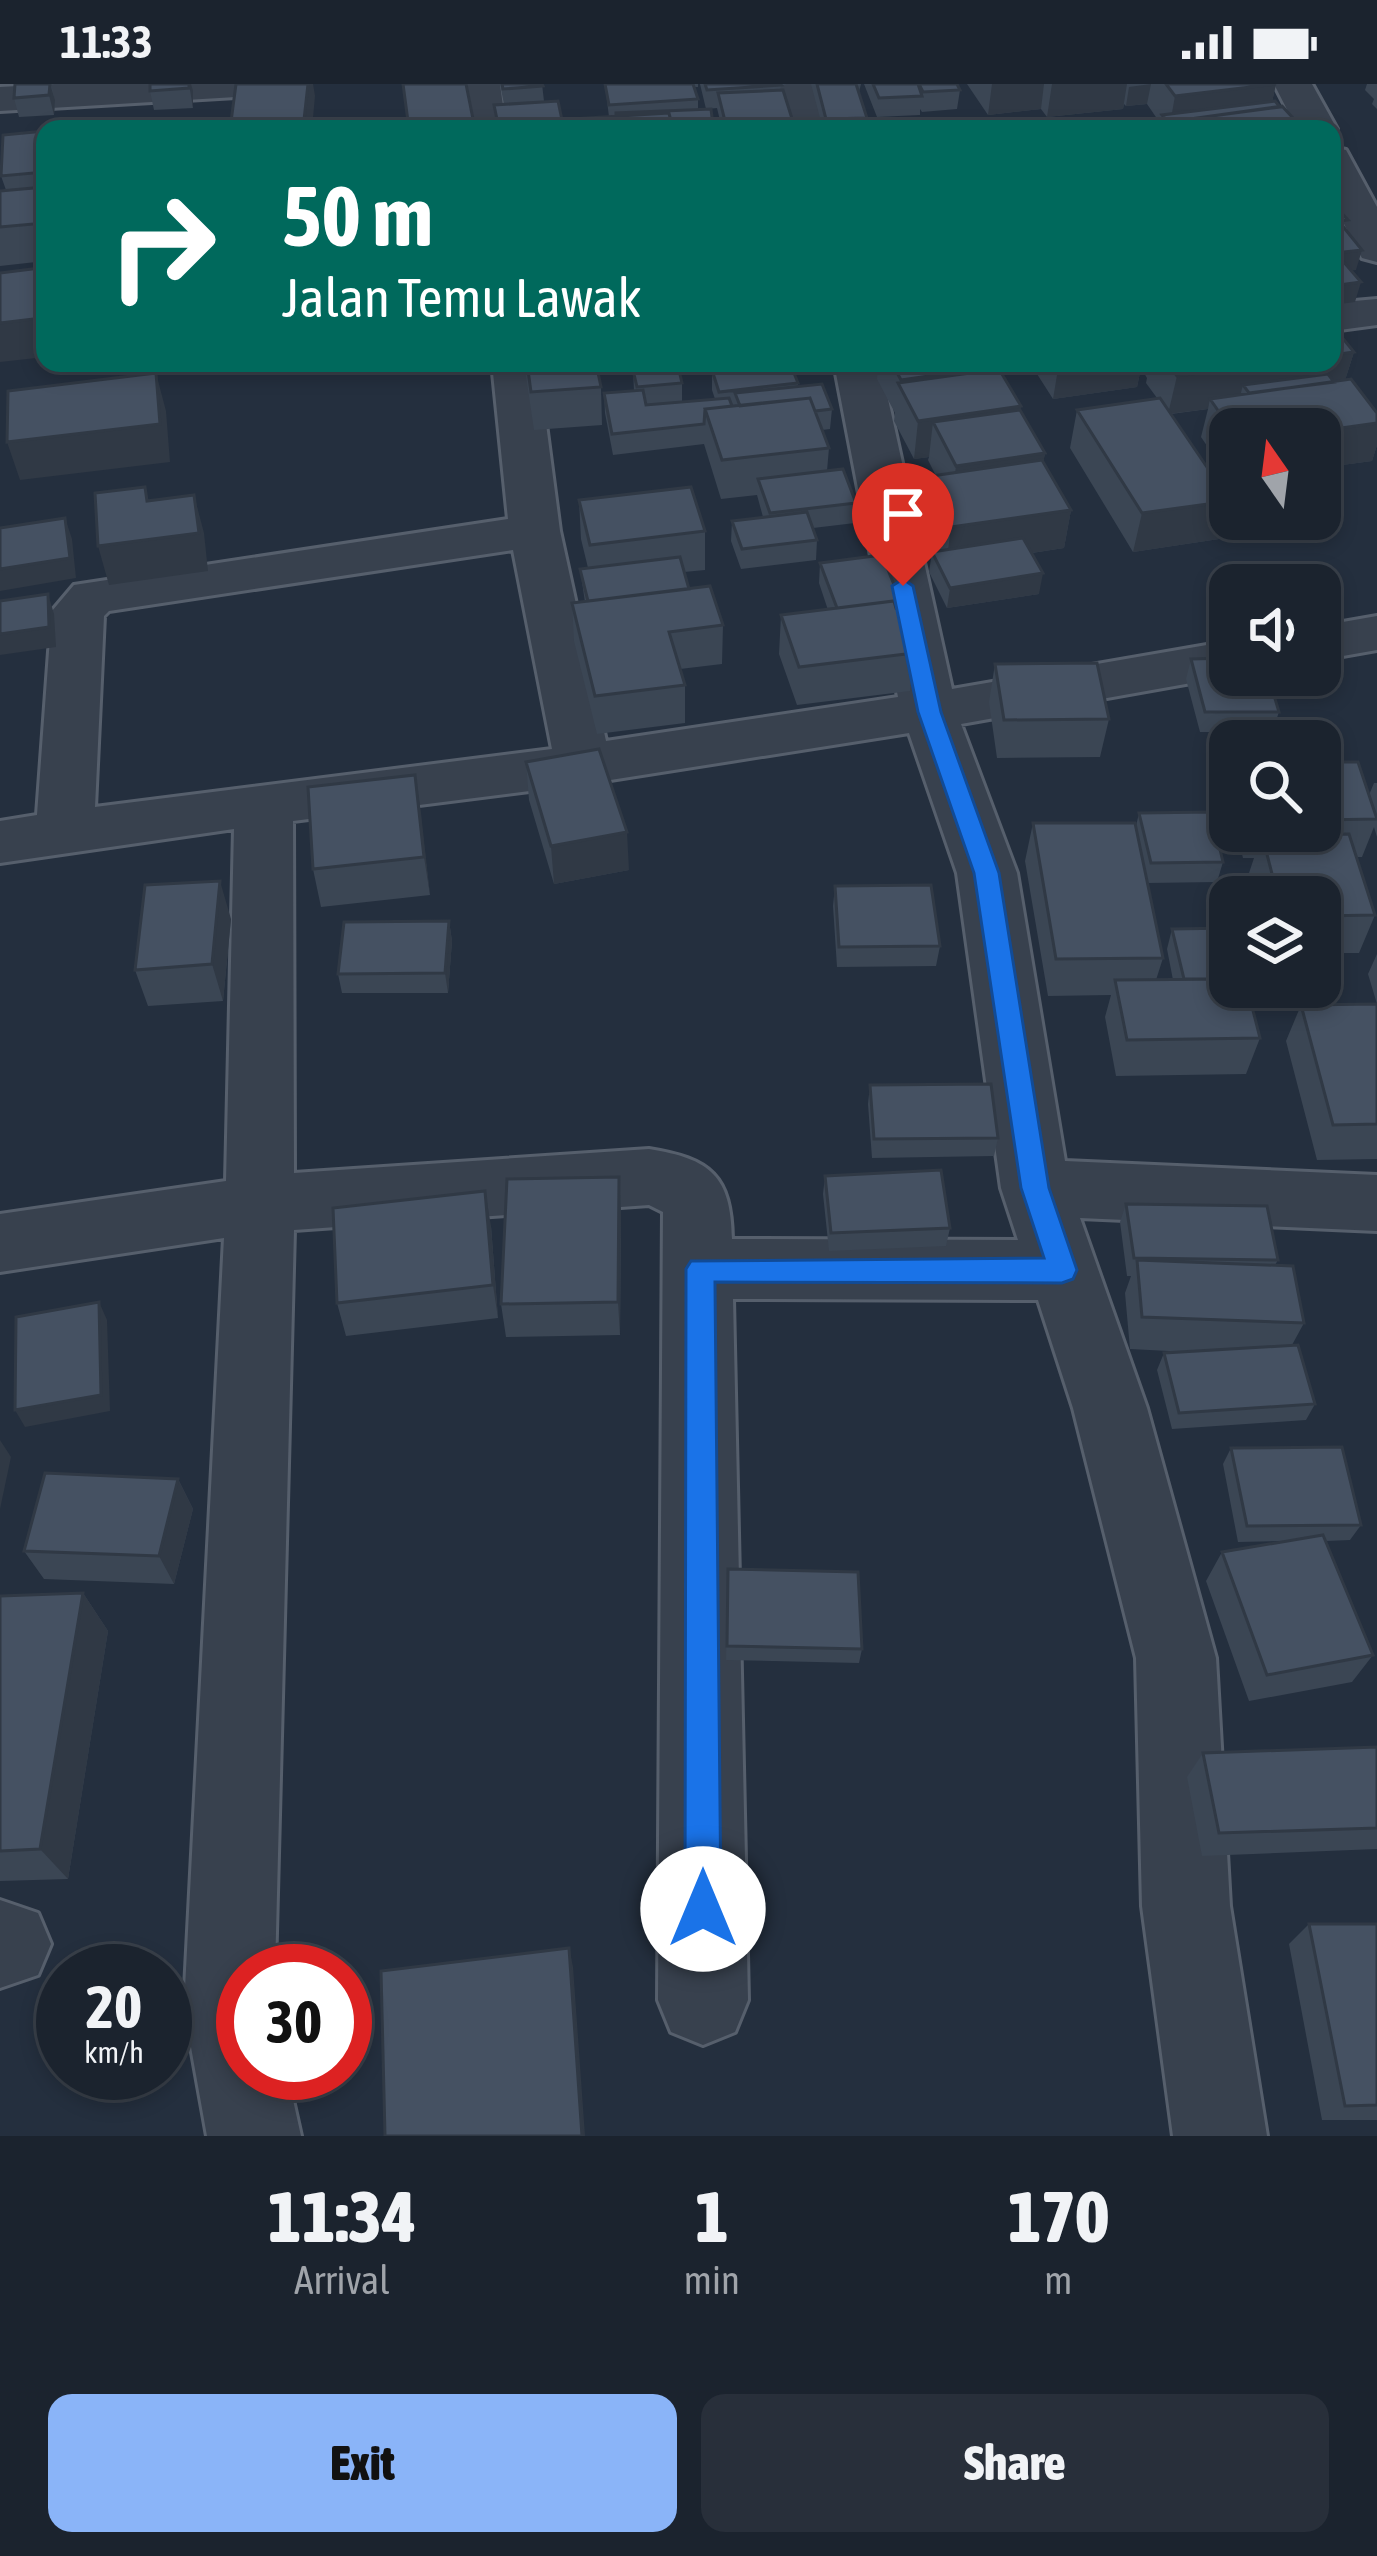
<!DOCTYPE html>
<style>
:root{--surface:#1b232e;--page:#282f3a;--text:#f1f3f6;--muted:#a0a4aa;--line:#39404a;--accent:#8ab4f8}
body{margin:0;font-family:"Asap Condensed",sans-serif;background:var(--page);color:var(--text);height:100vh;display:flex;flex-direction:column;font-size:45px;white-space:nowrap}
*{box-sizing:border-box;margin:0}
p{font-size:39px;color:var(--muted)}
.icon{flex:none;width:66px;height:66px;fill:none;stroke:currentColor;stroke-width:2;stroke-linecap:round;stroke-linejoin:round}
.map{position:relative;height:2052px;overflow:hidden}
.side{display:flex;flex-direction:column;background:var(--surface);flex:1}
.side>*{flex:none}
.hud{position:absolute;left:36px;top:36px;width:1305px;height:252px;border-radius:24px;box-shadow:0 6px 18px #0003,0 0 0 3px var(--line);background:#00695c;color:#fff;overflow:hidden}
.needle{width:78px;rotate:346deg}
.controls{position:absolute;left:1209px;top:324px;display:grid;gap:24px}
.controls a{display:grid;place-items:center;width:132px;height:132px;border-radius:24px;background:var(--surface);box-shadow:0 6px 18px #0003,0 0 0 3px var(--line);font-size:60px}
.speed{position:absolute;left:36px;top:1860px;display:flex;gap:24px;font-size:60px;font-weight:700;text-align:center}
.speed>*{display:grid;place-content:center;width:156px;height:156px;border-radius:50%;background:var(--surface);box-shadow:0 6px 18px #0003,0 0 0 3px var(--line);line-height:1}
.speed small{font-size:30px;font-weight:400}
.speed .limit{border:18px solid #d22;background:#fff;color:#111}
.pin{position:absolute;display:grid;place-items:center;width:102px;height:102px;color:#fff;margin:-123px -51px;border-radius:50% 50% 50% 0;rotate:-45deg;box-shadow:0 0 12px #0007}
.pin .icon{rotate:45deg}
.me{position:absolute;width:132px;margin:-66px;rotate:0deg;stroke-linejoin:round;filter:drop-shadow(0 0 9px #0008)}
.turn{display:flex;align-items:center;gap:42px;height:252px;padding:0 48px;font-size:54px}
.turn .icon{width:156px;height:156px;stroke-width:2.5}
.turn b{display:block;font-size:84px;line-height:102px}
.eta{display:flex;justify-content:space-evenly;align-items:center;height:204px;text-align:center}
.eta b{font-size:72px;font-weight:800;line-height:84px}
.cta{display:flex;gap:24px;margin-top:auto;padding:24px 48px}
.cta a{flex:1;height:138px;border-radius:24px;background:var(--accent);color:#111;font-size:48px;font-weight:800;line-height:138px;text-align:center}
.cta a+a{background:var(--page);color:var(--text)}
.status{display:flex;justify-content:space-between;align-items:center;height:84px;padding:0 60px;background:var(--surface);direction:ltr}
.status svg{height:33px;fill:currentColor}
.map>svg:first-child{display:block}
</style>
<div class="status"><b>11:33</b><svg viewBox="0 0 49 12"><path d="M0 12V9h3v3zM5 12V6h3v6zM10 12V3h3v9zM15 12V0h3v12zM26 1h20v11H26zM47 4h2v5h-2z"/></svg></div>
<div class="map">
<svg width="1377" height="2052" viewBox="0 0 1377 2052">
<rect width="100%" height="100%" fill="#242f3e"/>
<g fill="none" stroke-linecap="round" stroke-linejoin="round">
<g stroke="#565f6c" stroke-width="6">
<path id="street" d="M55,0h217l-5,8 -14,4 -253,15v-24z
M462,0h38l6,45h-40z
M777,0h38l16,45h-40z
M1274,0h38l25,45 -5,7v-7h-35z
M1332,63l14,3 31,57v55l-15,-4 -30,-57z
M1377,215v26l-45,6v-28z
M492,279h46l22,168 46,210 292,-44 -64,-334h46l72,326 278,-48v34h6l-275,49 56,149 48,288 312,14v56l-297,-13 67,190 69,250 14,248 37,230h-94l-31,-230 -6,-248 -63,-250 -35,-108 -305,-1 15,701 -13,32 -32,13 -32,-13 -13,-32 5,-788 -14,-7 -355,25 -19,741h-32v102h44l14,63h-94l-23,-128 40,-770 -224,34v-58l226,-33 8,-352 -234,34v-42l37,-6 15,-204 22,-26 434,-66zM513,466l39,199 -457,58 9,-191 5,-5zM909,649l48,140 44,315 17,52 -286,-1c-1,-63 -21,-80 -83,-90l-355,24 -1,-352 292,-37z
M1377,532v34l-57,10v-34z
M0,1816l38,13 13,31 -13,31 -38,13z"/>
</g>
<use href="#street" fill="#38414e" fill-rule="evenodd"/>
</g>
<path fill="#3b4654" d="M51,0l4,16 -1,15 -35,2 -5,-19z
M191,0l2,24 -39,2 -4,-19z
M500,0h42l2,17 18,19 47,-3 -4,-33h93v3h-4l4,12v11l13,-1 2,20h-216l-3,-24 10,-1z
M700,0h87l-6,2 -1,4 14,39h-72l-5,-21 -11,1z
M811,0h50l-2,8 8,26 -1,11h-43z
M864,0h93l3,6 -3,19 -35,3 -2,-3v6l-43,2z
M967,0h309l-4,18 31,27h-144l1,-6 -13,-19 -21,2 -2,-2 -1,5 -76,8 -6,-8 -53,6z
M1367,0h10v25l-5,-5 2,-5 -9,-9z
M45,47v130l-45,5v-75l6,-1 -5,-14z
M1354,268l-9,28 32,33v32l-5,16 -52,7v-39h-90v51l-29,-43 7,-28 -37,5 59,87 -11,38 -86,13 -63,-104 7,-38 80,-12 -11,-15 1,-5 -6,-10 -4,19 -84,12 -23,-36h302z
M247,279h110l-108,11z
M524,279h72l5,24 1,38 -68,5z
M878,279h119l1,6 23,37 -1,4 25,43 -2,10 28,47 -7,38 -32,5 7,41 -92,14 -18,-36 3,-20 6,-1 -18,-35 5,-39 11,-1 -8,-16 1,-3 -15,2 -20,-38 1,-8 -18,-34z
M633,286l49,13v19l33,-3 -3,-9v-20l86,13v3l34,23 -2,20 -8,1 7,18 -2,23 29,32 -1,20 -42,5 4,12 -1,20 -75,9 -10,-28 1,-20 31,-4 -6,-22 -36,4 -17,-55 -91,11 -8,-42 -1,-20 30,-2z
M579,416l126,31v39l-21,2 5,17 34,36 -1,39 -42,5 5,16v38l-88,11 -23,-93 -2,-38 13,-1 -5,-33 8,-1 -7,-29z
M820,479l83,44 -1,14 12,32 -4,38 -113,14 -18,-51 2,-39 47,-5 -9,-27z
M1191,575l88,53 -7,20h-72l-14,-53z
M995,580l114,55 -9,38 -103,1 -8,-56z
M526,678l103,108 -75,14 -25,-84z
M1320,678l49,33 5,-12h3v54l-3,-10 -12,30h-6l19,58 -16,38h-39v-56h-65l-6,-24 5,-15h-11l-7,-27h84z
M415,691l15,120 -109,12 -8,-38z
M1139,729l84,49 -6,20 -70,1 16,75 -7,22h17l-6,-31 5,-20 58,58h38l-6,17h-11l9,34 -14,36 -130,2 -11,-59 6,-22 -63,1 -23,-135 8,-38 103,3z
M835,802l105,60 -4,20 -99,1 -4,-61z
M231,835l-8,82 -75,5 -13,-36z
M449,837l3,20 -4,52h-106l-4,-19z
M1377,870v50l-9,-30z
M1377,920v155l-60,1 -31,-119 15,-36z
M870,1001l128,53 -4,18 -122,2 -4,-54z
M825,1092l125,52 -4,18 -117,5 -6,-57z
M619,1093l2,35 -1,123 -114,2 -5,-33z
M1126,1120l152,56 -3,5 29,58 -12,22 23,59 -9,16 -134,9 -15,-59 7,-17 24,-1 -58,-3 -5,-56 6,-17h-4l-7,-54z
M491,1142l7,92 -152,18 -9,-33z
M1231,1364l130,77 -11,15 -24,1 47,114 -21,27 -103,19 -43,-120 16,-29 66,-11 -50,1 -15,-78z
M178,1395l15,30 -19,75 -130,-5 -20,-28z
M728,1485l134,80 -3,14 -133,-3z
M83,1509l25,38 -40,248 -68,2v-285z
M1377,1663v102l-175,7 -15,-79 16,-24z
M1309,1840h68v196h-55l-33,-176z"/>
<path fill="#303945" d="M50,0l5,16 -1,15 -5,-20z
M189,0h2l2,7v17z
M308,0h5l2,12 -3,33h-9z
M992,0h52l-3,25 -53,6z
M1052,0h75l-4,25 -76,8z
M1151,0l-4,20 -21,2 3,-19z
M1276,0l-8,36h-86l-12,4 5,-28z
M1339,96l-7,26v-25z
M1362,166l-6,20 -24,3 4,-20z
M40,184l5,17v72l-45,5v-39z
M1361,198l-6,20 -23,3v-19z
M1332,252l22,16 -12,38 -99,-5 -5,19 -28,-5 -2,10 -40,5 9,-38 90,-13h65z
M1059,279h83l-5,24 -84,12z
M999,282l-6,38 -93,-17 1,-7z
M156,289l10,38 4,51 -150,18 -13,-38z
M1021,322l-6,38 -82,-22 -4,35 -15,2 4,-38z
M1377,339v22l-5,16 -52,7v-37z
M1045,369l-7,39 -87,13 5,-39z
M145,403l10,38 39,-30 10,38 4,38 -99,14 -11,-39 49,-45z
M1230,417l-11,38 -86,13 9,-39z
M1071,426l-7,38 -118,18 5,-39z
M65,434l7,21 4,39 -76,13v-22z
M1043,489l-4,21 -92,14 3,-20z
M48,510l6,20 2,33 -56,8v-21z
M415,691l6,38 9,82 -6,-38z
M627,748l2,38 -75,14 -3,-38z
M220,797l11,38 -8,82 -11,-37z
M449,837l3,20 -4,52 -3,-20z
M619,1093l2,35 -1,123 -2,-33z
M485,1107l6,35 7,92 -5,-33z
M99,1218l8,18 3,91 -85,16 -10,-17z
M0,1356l11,17 -11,52z
M178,1395l15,30 -19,75 -15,-28z
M83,1509l25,38 -40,248 -28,-30z
M569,1864l4,19 12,169h-3z"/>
<path fill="#455162" stroke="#303945" stroke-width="3" d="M15,0h35l-1,11 -35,3z
M150,0h39v4l-39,3z
M236,0h72l-5,45h-73z
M403,0h63l9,45h-66z
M502,0h40l1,2 -40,3z
M605,0h88l5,15 -89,6z
M705,0h75l1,1 -74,5z
M817,0h39l11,34 -41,1z
M873,0h45l4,12 -43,2z
M919,0h38l3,6 -37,2z
M1166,0h110l-101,12z
M783,6l11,35 -67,4 -9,-36z
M558,17l4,19 -57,3 1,6h-7l-5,-24z
M1275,17l5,6 -98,13 -1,9h-7l-12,-14z
M1282,22l21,23h-113l-8,-9z
M711,25l2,16 -41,2 -3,-14 -53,3v-3z
M669,29l4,16h-167l-1,-6z
M1071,38l4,7h-46l-2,-3z
M120,40v5h-53z
M45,47v41l-44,4 2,-41z
M45,103v36l-45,4v-36z
M1332,119l16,17 -16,2z
M1341,140l21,26 -26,3 25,29 -29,4v-61z
M40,184l2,50 -42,5v-50z
M1332,241l22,27 -22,3z
M527,279h69l5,24 -70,5z
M776,279h14l8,20 -79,9 -7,-22z
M892,279h105l2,3 -98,14z
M1167,279h105l-95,13z
M678,282l4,17 -45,4 -4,-17z
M999,285l22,37 -103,15 -20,-38z
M156,289l4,51 -153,18 1,-51z
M1328,290l6,8 -85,11 -6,-8z
M1351,295l26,34v10l-57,8v-2h-89l-21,-30z
M822,300l10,25 -17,2 -5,-13 -70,8 -5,-13z
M643,306l3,15 83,-7 3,8 -27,3 -1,15 -92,10 -8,-41z
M810,314l19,50 -107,12 -17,-51z
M1160,314l70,103 -88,12 -65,-103z
M1020,326l25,43 -89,13 -23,-44z
M1042,376l29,50 -120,17 -26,-50z
M843,385l13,34 -86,10 -12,-34z
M145,403l2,14 47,-6 5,38 -101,13 -3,-53z
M691,403l14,44 -115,14 -11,-45z
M807,428l10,28 -75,9 -10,-28z
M65,434l5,40 -70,11v-41z
M1023,454l20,35 -93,15 -18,-36z
M882,471l21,52 -7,1 -2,-7 -57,7 -17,-45z
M680,473l9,32 -101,12 -8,-32z
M710,502l13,39 -54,7 16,53 -90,11 -23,-93z
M48,510l1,33 -49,7v-33z
M894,517l20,52 -115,14 -18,-52z
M1230,574v17h38l11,37h-74l-14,-53z
M1097,579l12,56 -105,1 -9,-56z
M599,665l28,83 -76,14 -25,-84z
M1320,678h38l19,57 -57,1z
M415,691l9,82 -111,12 -5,-82z
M1211,728l12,50 -72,1 -12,-50z
M1033,739h102l28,135 -107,1z
M1349,750l26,81 -55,1v-19h-42l-16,-62z
M220,797l-8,83 -77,6 10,-85z
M931,801l9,61 -101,1 -4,-61z
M449,837l-4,52 -107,1 6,-52z
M1230,844v51h-46l-12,-50z
M1230,895v8h17l13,51 -133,2 -12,-60z
M1377,920v120l-44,1 -32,-120z
M991,1000l7,54 -124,1 -4,-54z
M941,1086l9,58 -119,5 -6,-57z
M619,1093l-1,125 -117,2 6,-125z
M485,1107l8,94 -156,18 -4,-95z
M1126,1120l141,2 11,54 -144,-2z
M1137,1176l156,6 11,57 -162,-6z
M99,1218l2,93 -86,15 1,-93z
M1298,1261l17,59 -136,9 -15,-60z
M1342,1363l19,78 -114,1 -16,-78z
M45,1389l133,6 -19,77 -135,-5z
M1323,1451l50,120 -106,20 -45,-123z
M728,1485l130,3 4,77 -135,-3z
M83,1509l-43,256 -40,2v-255z
M1377,1663v81l-158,5 -16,-80z
M1309,1840h68v181l-32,1z
M569,1864l13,188h-197l-4,-165z"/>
<path fill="#1a73e8" stroke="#114b97" stroke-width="3" d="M903,495l10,7 28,126 58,161 50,315 28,82 -4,9 -11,4 -347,-1 6,627 -6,12 -12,6 -13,-6 -5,-12 1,-640 5,-8 353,-3 -23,-70 -47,-315 -56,-161 -26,-126z"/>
</svg>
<div class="controls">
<a><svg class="needle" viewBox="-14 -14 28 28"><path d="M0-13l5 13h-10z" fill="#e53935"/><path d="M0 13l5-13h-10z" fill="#a0a4aa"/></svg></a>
<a><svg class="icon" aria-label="sound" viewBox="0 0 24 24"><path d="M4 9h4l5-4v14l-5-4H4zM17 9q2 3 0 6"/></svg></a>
<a><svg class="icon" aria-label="search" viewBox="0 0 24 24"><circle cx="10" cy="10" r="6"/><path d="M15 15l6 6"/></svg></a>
<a><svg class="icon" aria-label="layers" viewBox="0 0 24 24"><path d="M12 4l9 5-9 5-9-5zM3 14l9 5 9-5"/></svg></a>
</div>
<div class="speed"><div>20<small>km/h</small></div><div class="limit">30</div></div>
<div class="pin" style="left:903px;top:502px;background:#d93025"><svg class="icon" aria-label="arrive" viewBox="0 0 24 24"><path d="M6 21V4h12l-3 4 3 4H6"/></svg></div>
<svg class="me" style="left:703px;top:1825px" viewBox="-20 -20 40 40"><circle r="19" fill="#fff"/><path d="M0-13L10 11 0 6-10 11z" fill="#1a73e8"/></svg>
<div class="hud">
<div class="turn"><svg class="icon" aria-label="right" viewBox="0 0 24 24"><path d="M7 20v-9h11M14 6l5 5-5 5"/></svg><div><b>50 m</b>Jalan Temu Lawak</div></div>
</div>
</div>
<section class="side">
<div class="eta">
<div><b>11:34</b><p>Arrival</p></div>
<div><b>1</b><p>min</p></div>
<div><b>170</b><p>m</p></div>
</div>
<div class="cta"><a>Exit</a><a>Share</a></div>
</section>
